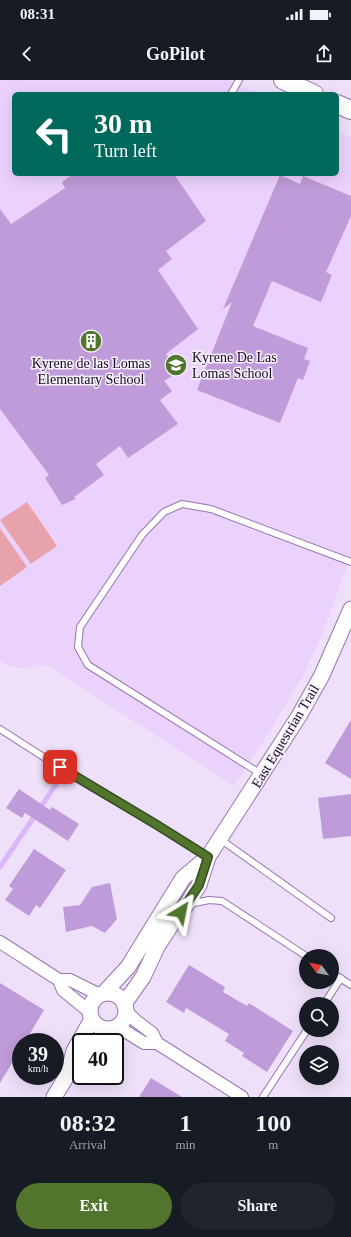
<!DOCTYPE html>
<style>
:root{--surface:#171b24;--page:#20242c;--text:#f1f3f6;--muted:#9ea1a6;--accent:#52752d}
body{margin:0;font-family:Georgia,serif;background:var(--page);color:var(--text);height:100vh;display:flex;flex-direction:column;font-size:15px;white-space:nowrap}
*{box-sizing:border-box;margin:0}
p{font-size:13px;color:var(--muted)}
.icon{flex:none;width:22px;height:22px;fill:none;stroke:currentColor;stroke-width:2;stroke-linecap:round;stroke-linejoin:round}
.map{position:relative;height:1017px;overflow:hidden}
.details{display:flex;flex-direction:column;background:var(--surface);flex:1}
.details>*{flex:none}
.guide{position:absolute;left:12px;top:12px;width:327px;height:84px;border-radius:6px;box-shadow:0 4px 16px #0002;background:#00695c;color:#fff;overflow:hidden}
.needle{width:26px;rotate:303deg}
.tools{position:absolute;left:299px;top:869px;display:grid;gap:8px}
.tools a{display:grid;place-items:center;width:40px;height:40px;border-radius:50%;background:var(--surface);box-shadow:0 4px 16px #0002;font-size:20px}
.speed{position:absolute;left:12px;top:953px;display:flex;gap:8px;font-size:20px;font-weight:700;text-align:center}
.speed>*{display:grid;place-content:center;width:52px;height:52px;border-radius:50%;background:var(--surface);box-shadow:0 4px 16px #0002;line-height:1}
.speed small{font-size:10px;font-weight:400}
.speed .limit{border:2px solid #111;border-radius:6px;background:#fff;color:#111}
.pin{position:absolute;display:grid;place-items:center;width:34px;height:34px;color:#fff;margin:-17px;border-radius:8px;box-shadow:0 2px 6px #0006}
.me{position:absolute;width:44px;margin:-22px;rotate:35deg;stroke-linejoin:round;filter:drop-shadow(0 0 3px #0008)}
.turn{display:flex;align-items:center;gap:14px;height:84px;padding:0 16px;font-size:18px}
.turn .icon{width:52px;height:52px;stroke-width:2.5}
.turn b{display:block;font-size:28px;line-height:34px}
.eta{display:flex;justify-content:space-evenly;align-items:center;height:68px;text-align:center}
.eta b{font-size:24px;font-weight:700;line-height:28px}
.primary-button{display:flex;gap:8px;margin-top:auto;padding:8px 16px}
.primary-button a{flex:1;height:46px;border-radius:24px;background:var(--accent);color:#fff;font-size:16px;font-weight:700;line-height:46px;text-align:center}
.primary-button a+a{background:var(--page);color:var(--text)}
.status{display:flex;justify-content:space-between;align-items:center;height:28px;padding:0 20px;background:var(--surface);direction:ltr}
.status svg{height:11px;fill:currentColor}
header{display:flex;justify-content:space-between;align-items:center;height:52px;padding:0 16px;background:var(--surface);font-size:18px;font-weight:700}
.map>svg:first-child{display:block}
</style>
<div class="status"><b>08:31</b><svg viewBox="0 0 49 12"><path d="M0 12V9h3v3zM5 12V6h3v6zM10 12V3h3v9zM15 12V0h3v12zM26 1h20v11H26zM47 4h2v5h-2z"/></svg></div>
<header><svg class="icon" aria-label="back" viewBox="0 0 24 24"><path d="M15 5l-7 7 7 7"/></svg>GoPilot<svg class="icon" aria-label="share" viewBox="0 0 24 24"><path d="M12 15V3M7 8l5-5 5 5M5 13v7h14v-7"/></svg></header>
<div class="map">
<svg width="351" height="1017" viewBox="0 0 351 1017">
<rect width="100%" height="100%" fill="#efe0fa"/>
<path fill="#ebd2fd" d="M0,0h229l28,14h-243v80h323v-43l14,6v420l-29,77 -20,44 -39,64 -29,44 -186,-120 -10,-2 -11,4 -17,-1 -10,-6z"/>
<path fill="#e7a2ab" d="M27,422l30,44 -26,18 -31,-44z
M0,448l27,39 -27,19z"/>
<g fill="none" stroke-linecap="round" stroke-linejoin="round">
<path stroke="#dcb6f6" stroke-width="5" d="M0,787l59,-87"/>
</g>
<path fill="#c09bd9" d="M73,94h101l32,47 -40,30 6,8 -14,11 40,59 -32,25 7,9 -6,4 5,9 -8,5 8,10 -12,9 18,24 -50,34 -8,-12 -24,18 8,11 -30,22 2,2 -14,6 -17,-27 4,-3 -49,-66v-200l11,15 54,-36 -3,-6z
M280,95l20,9 3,-8 48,20v20l-25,56 6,3 -11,27 -49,-21 -19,45 55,22 -4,11 6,2 -7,19 -5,-2 -18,45 -83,-33 35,-88 -9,7z
M351,640v59l-26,-16z
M19,709l31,21 2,-3 27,17 -11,17 -43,-28 -3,5 -16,-10z
M351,714v42l-28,3 -5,-41z
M34,769l32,21 -26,38 -4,-3 -7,11 -24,-16 8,-11 -4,-3z
M110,803l7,36 -12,14 -13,-7 -26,6 -3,-25 17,-2 12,-18z
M189,885l36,22 -2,5 24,14 2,-3 44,28 -26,41 -25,-16 2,-3 -19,-12 4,-7 -43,-26 -2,5 -18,-11z
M0,903l44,27 -19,32h-4v6l-21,35z
M151,998l31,19h-43z"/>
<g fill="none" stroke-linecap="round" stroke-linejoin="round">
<g stroke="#9774af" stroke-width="8">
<path id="service" d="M231,14l8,-14
M0,649l84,54 73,42 50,31
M261,694l-173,-109 -10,-18 2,-20 62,-92 22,-23 18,-8 29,5 140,53
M220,759l111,79
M190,824l19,-4 13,1 84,55
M332,893l19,12
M324,924l17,-26
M263,1017l44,-67"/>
</g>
<g stroke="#9774af" stroke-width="14">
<path id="minor" d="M0,862l59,38h11l30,15
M59,900l4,10 27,22
M126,931l9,9 17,13 5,10
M117,946l27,17h13l85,54"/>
</g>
<g stroke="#9774af" stroke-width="17">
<path id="tertiary" d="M90 931a18 18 0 1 1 36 0a18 18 0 1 1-36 0Z
M103,914l25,-27 55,-89 25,-21
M124,924l19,-27 14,-30 18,-28 12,-15 12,-19 9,-28 91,-141 23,-41 29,-66
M100,962l10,-13
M54,1017l14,-23 6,-23 18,-32"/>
</g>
<g stroke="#9774af" stroke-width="20">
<path id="secondary" d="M283,0l31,14
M337,24l14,6"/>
</g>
<use href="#service" stroke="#fff" stroke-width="6"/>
<use href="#minor" stroke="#fff" stroke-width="12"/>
<use href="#tertiary" stroke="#fff" stroke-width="15"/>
<use href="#secondary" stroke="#fff" stroke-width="18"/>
</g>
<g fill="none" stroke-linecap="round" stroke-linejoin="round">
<g stroke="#354c1d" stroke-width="10">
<path id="route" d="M60,687l97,58 51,32 -9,28 -18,27"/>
</g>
<use href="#route" stroke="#52752d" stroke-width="7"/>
</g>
<defs>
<g id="building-disc" transform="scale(1.15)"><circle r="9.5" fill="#52752d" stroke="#f8f1fe"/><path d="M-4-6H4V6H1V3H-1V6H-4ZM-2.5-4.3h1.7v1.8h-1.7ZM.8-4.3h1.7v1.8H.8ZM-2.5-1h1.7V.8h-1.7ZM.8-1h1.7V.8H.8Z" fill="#fff"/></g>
<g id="school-disc" transform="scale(1.15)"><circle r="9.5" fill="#52752d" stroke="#f8f1fe"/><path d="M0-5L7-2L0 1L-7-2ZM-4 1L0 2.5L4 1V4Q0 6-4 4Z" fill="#fff"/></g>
</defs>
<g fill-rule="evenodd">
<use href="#building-disc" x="91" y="261"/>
<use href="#school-disc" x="176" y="285"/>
</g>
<g text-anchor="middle" stroke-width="3" stroke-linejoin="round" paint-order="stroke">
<g font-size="14" fill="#16081e" stroke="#f8f1fe" text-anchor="start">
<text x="192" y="282">Kyrene De Las<tspan x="192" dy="16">Lomas School</tspan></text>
<text x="91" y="288" text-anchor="middle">Kyrene de las Lomas<tspan x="91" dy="16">Elementary School</tspan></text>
</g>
<g font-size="14" fill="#16081e" stroke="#f8f1fe">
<text transform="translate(285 656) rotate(-59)" y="5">East Equestrian Trail</text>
</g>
</g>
</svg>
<div class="tools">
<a><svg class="needle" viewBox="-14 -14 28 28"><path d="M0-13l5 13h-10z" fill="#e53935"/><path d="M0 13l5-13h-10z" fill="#9ea1a6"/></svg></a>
<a><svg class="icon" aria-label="search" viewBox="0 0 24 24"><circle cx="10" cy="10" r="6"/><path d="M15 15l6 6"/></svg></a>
<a><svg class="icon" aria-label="layers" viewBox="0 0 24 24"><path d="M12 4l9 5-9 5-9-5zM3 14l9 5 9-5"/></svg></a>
</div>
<div class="speed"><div>39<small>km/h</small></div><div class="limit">40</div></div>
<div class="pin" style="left:60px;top:687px;background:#d93025"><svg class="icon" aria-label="arrive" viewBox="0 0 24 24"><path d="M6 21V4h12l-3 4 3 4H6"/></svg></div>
<svg class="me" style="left:181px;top:832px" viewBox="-20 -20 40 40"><path d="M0-17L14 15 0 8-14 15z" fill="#52752d" stroke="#fff" stroke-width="4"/></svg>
<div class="guide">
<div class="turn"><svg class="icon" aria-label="left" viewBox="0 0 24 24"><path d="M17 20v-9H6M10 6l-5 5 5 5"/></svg><div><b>30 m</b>Turn left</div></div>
</div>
</div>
<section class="details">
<div class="eta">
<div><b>08:32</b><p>Arrival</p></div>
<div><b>1</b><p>min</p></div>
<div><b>100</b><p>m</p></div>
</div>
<div class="primary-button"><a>Exit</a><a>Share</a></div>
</section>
